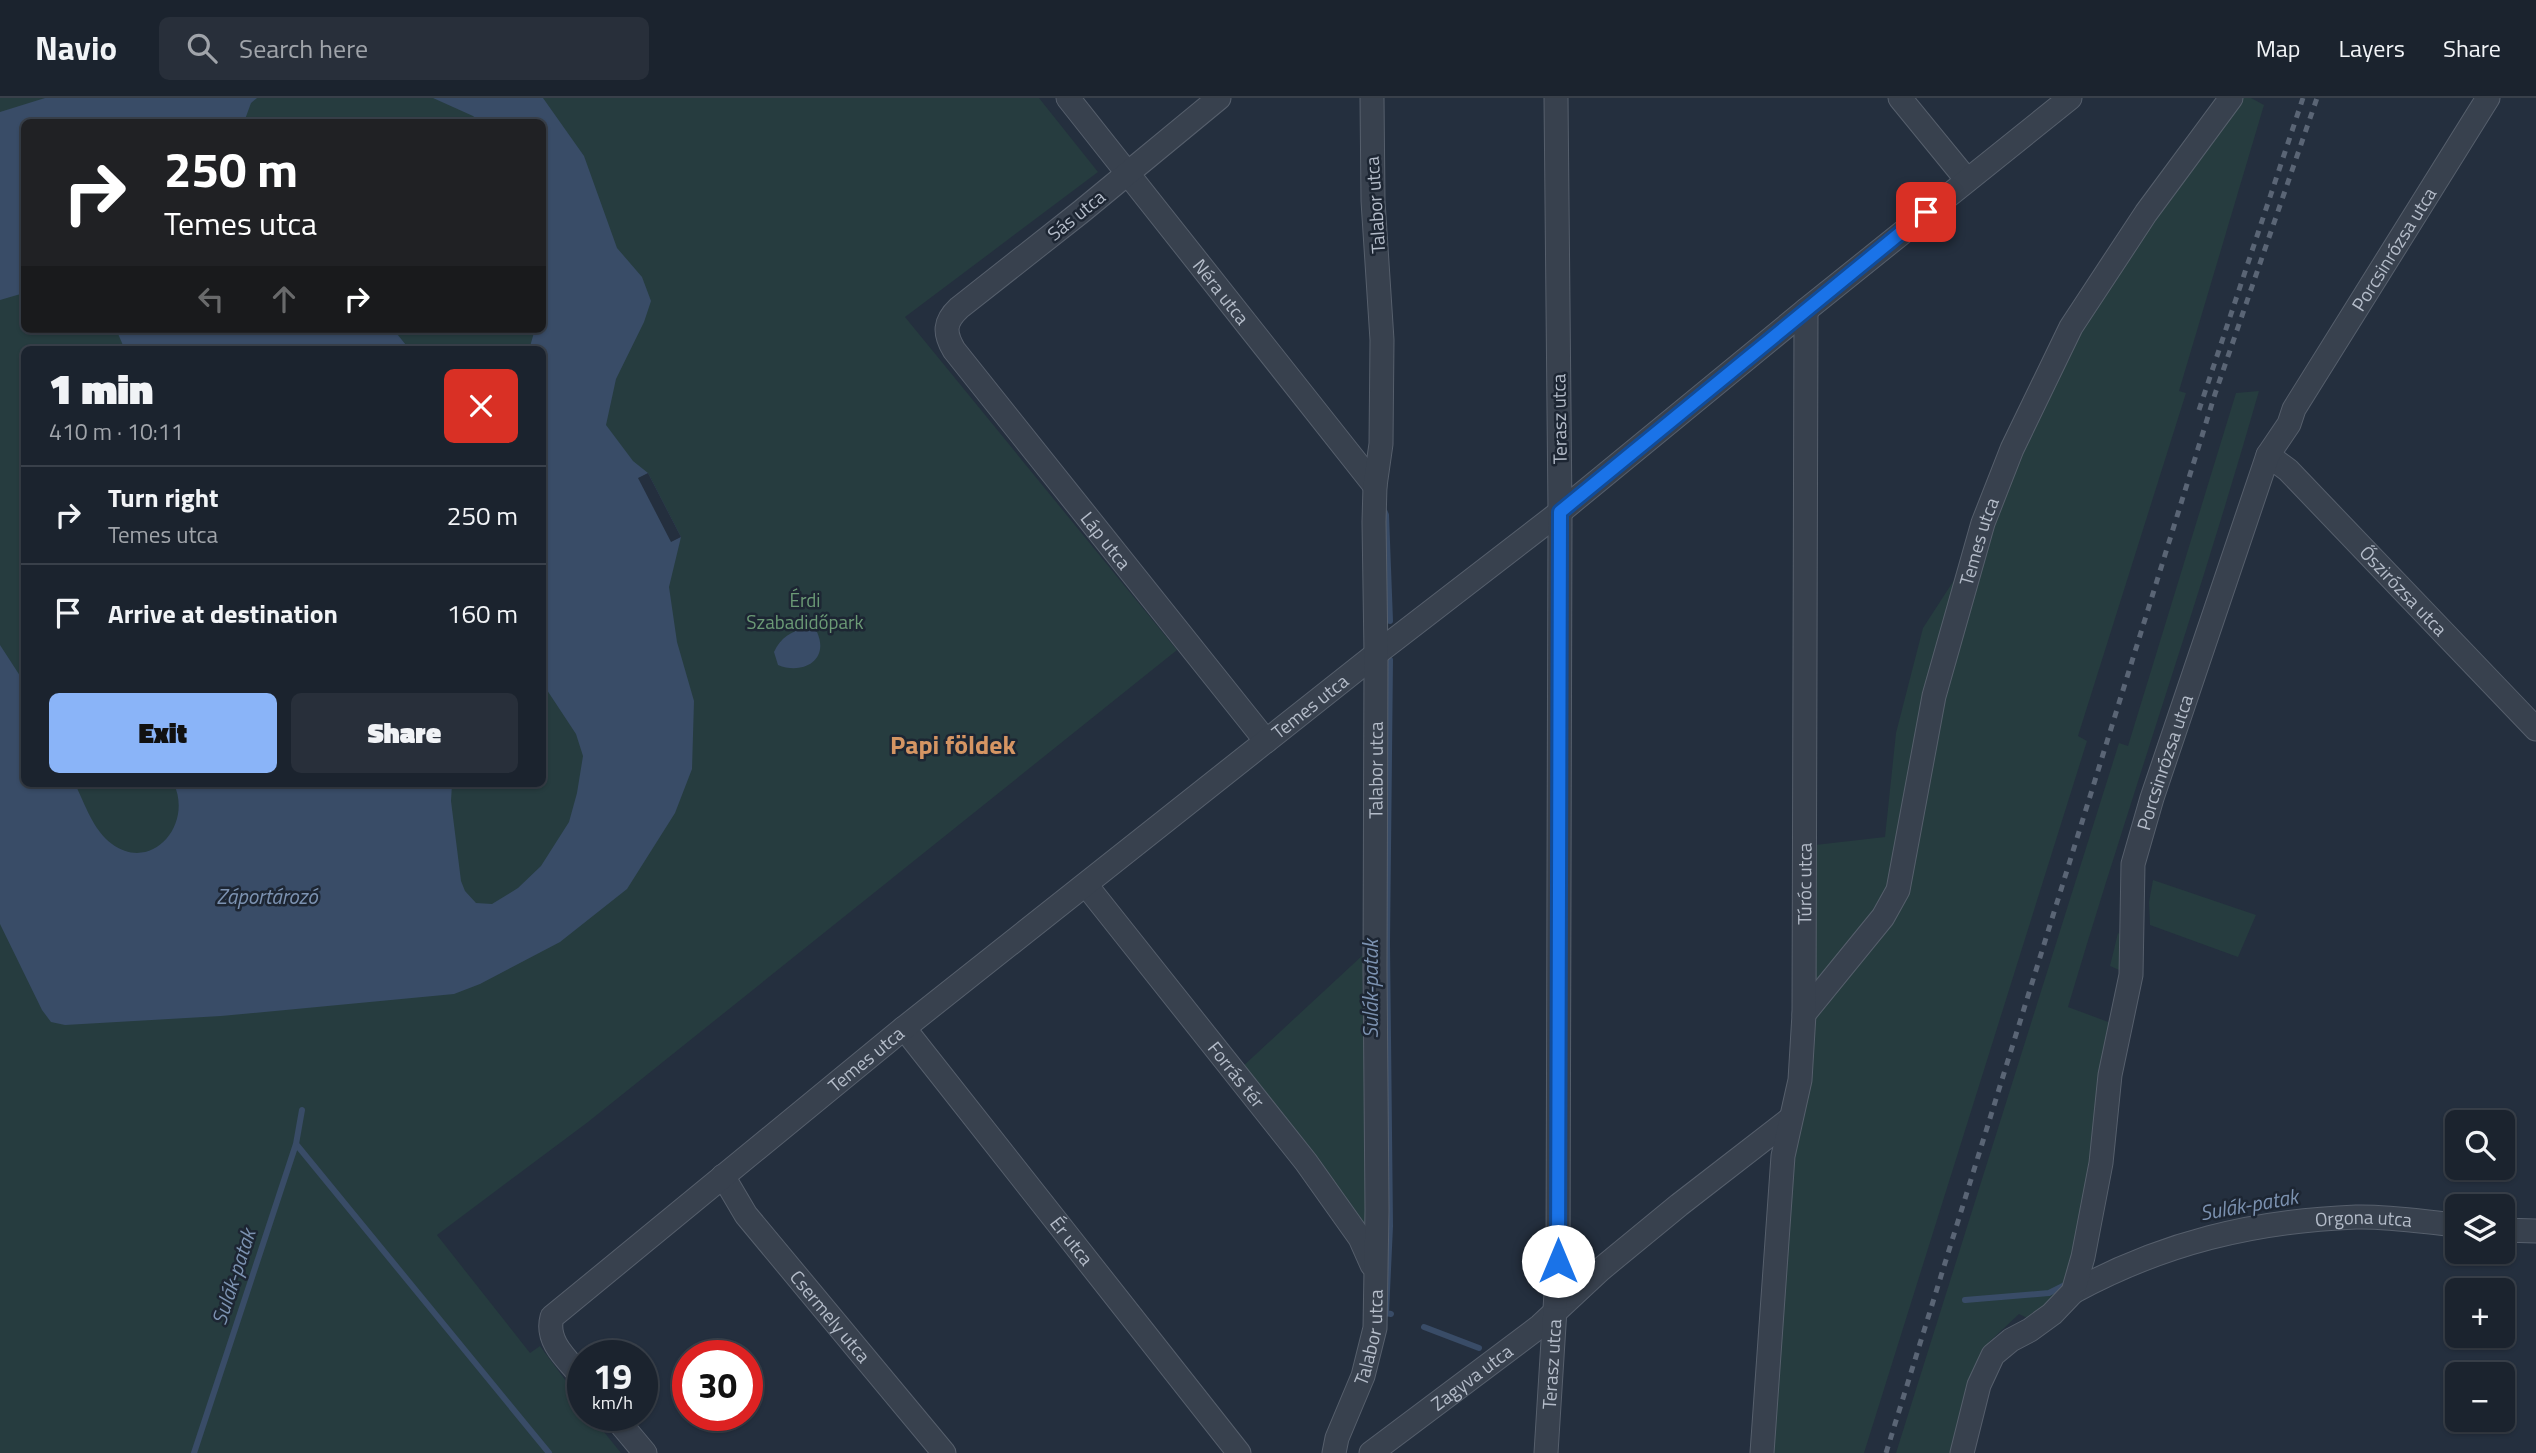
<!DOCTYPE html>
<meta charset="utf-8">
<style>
:root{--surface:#1b232e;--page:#282f3a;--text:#f1f3f6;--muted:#a0a4aa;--line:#39404a;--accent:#8ab4f8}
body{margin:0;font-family:"Titillium Web",sans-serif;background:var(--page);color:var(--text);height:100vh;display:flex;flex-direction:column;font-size:26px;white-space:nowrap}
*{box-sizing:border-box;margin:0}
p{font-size:23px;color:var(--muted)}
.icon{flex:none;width:38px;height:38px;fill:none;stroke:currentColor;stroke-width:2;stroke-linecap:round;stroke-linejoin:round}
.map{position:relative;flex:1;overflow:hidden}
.panel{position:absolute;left:21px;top:248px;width:525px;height:441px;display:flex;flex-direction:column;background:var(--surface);border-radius:10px;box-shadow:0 2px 5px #0004,0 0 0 2px var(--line)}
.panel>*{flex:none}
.guide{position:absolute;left:21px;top:21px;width:525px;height:214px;border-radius:10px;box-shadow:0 2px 5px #0004,0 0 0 2px var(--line);background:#202124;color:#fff;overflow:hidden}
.fabs{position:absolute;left:2445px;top:1012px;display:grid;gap:14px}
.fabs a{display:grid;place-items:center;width:70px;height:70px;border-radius:10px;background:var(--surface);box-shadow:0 2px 5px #0004,0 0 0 2px var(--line);font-size:35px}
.speed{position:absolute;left:567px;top:1242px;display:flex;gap:14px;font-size:35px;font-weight:700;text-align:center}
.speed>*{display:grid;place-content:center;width:91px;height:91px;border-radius:50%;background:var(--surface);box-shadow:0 2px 5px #0004,0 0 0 2px var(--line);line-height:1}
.speed small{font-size:18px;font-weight:400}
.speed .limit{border:10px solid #d22;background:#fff;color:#111}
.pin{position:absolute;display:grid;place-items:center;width:60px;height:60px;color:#fff;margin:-30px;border-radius:14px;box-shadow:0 4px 10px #0006}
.me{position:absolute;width:77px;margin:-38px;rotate:0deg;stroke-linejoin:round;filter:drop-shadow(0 0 5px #0008)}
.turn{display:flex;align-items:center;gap:24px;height:147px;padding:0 28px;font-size:32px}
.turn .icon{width:91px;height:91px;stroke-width:2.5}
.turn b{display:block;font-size:49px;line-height:60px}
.lanes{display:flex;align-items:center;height:66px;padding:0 28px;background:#0003;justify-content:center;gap:35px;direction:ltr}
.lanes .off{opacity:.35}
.round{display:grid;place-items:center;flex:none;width:74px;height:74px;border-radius:10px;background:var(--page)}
.head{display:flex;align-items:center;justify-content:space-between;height:119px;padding:0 28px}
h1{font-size:42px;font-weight:800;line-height:52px}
.primary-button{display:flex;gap:14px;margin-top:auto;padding:14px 28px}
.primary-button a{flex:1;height:80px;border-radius:10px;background:var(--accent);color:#111;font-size:28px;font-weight:800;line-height:80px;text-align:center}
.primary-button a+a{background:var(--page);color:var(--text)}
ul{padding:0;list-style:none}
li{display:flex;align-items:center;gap:21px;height:98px;padding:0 28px;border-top:2px solid var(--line)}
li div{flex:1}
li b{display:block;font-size:26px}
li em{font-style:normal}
header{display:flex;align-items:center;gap:42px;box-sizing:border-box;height:98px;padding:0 35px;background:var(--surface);border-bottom:2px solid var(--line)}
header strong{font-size:33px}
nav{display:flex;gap:38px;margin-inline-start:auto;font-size:24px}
.search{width:490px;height:63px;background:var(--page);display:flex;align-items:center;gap:18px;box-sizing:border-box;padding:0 24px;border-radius:10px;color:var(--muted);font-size:26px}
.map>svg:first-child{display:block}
</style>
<header>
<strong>Navio</strong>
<div class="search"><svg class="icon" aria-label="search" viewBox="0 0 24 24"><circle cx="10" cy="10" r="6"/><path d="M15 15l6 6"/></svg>Search here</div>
<nav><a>Map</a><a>Layers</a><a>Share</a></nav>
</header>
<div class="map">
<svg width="2536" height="1355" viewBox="0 0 2536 1355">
<rect width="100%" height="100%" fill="#242f3e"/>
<path fill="#263c3f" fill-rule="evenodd" d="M0,0h1039l59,74 -193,145 272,333 -589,472 -151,113 93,118 10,-7 43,58v12h8l30,37h-621zM24,24h518v207h-518zM24,252h518v434h-518z
M2219,0h32l13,7 -85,286 7,2 -108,343 9,5 -223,712h-95l46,-608 70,-8 11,-104 27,-105 37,-57 103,-250 76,-119z
M2259,293c-59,207 -130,410 -191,616l43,16 13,-51 -14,-6 8,-33 8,3v48l-21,90 -7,78 12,2 -20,107 -11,35 -31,32 -29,-14 -31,29 -15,30 -20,80h-57l223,-710 9,3 108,-353z
M2153,782l103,35 -18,42 -88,-32 -1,-23z
M1364,856l-2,43 22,4 -14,245 -130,-177z"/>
<path fill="#394c67" d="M45,0h212l-6,5 -7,19h-220v171l-24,7v-188z
M433,0h110l41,58 33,92 25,29 9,24 -7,21 -28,57 -10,46 27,36 15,12 33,64 -12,50 8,55 17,59 -2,68 -17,44 -48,76 -67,53 -80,42 -26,10 -233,22 -156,9 -14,-3 -9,-12 -42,-86v-279l24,37v102h51c10,20 18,46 37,60 39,29 81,-18 62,-60h278l-1,17 10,80 4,10 11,12 16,1 26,-16 23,-22 28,-44 8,-29 6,-37 -7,-22 -33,-50 -1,-334h-13l6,-21h7v-207h-62l-7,-6z
M116,231h277l17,21h-285z
M806,529l11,5c13,29 -15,43 -39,33l-4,-13c7,-15 17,-20 32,-25z"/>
<path fill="#242f3e" d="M648,375l33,64 -10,5 -33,-64z"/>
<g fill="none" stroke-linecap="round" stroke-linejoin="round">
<path stroke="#394c67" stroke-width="6" d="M1383,410l3,7 4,106
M1390,562l-3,283 3,283 -4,87 5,1
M296,1046l253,309
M1965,1202l84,-7 20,-10
M1424,1229l55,21
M194,1355l102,-309 6,-34"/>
<g stroke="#565f6c" stroke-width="25">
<g id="street">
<path id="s1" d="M1068,0l307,388"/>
<path id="s2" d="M1219,0l-137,113 -123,97c-15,14 -15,25 -5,42l312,391"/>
<path d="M1900,0l67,82"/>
<path id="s3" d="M2268,357l20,15 248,259"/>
<path id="s4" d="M1086,787l220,277 54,76 12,27"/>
<path id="s5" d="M1804,916l79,-97 15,-27 36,-194 49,-173 29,-74 59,-122 75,-114 85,-115"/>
<path id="s6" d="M904,930l335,425"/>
<path id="s7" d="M723,1078l23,39 198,238"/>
<path d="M2502,1132l34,1"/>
<path id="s8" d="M2073,1194c90,-49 180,-71 283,-75 33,-1 68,5 101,8"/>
<path id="s9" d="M583,1280c-15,-18 -38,-36 -31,-61l352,-289 472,-374 184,-142 246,-202 264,-212"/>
<path d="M614,1318l31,37"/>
<path id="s10" d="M1334,1355l3,-15 26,-62 12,-48 2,-118 -2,-241 1,-315 -2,-132 1,-36 6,-42 1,-104 -9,-139 -1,-103"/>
<path id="s11" d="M1371,1355l169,-127 60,-56 79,-65 111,-86"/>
<path id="s12" d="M1546,1355l12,-192 2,-749 -4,-414"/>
<path id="s13" d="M1762,1355l21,-297 17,-76 4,-66 2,-704"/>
<path id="s14" d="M1962,1355l17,-68 14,-30 18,-15 19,-10 22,-16 21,-22 10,-35 18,-94 9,-88 21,-100 2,-111 19,-66 116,-343 21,-31 5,-15 194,-311"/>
</g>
</g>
<use href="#street" stroke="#38414e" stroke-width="23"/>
<path stroke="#5a6575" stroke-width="5" stroke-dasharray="7 7" stroke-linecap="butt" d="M2199,312l104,-312
M1886,1355l329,-1059 102,-296"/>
</g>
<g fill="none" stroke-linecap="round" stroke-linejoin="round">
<g stroke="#114b97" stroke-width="18">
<path id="route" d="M1558,1163l2,-749 366,-300"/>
</g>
<use href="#route" stroke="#1a73e8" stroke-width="12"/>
</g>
<g text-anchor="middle" stroke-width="5" stroke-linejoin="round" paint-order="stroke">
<g font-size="19" fill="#b4bcc9" stroke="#1d2633">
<text transform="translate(1375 107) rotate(-94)" y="7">Talabor utca</text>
<text transform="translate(1076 117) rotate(-39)" y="7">Sás utca</text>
<text dy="7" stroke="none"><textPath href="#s14" startOffset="1312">Porcsinrózsa utca</textPath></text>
<text dy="7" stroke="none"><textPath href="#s1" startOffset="247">Néra utca</textPath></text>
<text transform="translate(1559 321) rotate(-91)" y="7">Terasz utca</text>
<text dy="7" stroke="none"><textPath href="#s2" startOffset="625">Láp utca</textPath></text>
<text dy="7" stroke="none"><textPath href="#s5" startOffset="514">Temes utca</textPath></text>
<text dy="7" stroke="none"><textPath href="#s3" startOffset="192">Őszirózsa utca</textPath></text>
<text dy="7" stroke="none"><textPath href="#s9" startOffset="1045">Temes utca</textPath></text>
<text dy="7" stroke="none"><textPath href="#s14" startOffset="746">Porcsinrózsa utca</textPath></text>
<text dy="7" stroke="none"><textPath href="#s10" startOffset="690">Talabor utca</textPath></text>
<text dy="7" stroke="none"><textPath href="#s13" startOffset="572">Túróc utca</textPath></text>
<text dy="7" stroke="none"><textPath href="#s9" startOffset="478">Temes utca</textPath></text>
<text dy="7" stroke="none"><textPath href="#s4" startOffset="242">Forrás tér</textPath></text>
<text dy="7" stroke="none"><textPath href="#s8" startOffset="303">Orgona utca</textPath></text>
<text dy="7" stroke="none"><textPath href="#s6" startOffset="271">Ér utca</textPath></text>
<text dy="7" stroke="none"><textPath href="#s7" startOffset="177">Csermely utca</textPath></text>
<text dy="7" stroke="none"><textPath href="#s10" startOffset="122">Talabor utca</textPath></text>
<text dy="7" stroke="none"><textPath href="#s12" startOffset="89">Terasz utca</textPath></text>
<text dy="7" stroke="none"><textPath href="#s11" startOffset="126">Zagyva utca</textPath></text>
</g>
<g font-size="19" fill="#6b9a76" stroke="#1d2633">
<text x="805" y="509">Érdi<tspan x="805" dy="22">Szabadidőpark</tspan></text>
</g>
<g font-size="21" font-style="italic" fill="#7c92b1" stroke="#1d2633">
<text x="267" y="806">Záportározó</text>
<text transform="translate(1371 891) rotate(-90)" y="7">Sulák-patak</text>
<text transform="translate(2249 1107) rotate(-10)" y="7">Sulák-patak</text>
<text transform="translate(234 1179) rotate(-72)" y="7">Sulák-patak</text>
</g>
<g font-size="26" font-weight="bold" fill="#d59563" stroke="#1d2633">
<text x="953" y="656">Papi földek</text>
</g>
</g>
</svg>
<div class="fabs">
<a><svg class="icon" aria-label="search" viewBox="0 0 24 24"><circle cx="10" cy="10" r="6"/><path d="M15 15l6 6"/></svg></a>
<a><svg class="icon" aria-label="layers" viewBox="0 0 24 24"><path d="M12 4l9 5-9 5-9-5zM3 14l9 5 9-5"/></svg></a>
<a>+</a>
<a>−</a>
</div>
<div class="speed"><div>19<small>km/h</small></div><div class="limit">30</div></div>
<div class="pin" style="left:1926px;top:114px;background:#d93025"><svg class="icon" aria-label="arrive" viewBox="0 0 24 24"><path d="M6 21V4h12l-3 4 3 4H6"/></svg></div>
<svg class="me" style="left:1558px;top:1163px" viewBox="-20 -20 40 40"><circle r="19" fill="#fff"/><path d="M0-13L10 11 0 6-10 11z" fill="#1a73e8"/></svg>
<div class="guide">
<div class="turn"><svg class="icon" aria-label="right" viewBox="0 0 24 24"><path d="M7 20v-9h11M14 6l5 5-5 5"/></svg><div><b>250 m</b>Temes utca</div></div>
<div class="lanes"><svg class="icon off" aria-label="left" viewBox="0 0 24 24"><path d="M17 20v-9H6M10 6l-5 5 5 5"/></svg><svg class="icon off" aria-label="ahead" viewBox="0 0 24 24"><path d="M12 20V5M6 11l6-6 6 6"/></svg><svg class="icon" aria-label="right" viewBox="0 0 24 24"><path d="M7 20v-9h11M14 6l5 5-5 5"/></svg></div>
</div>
<section class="panel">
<div class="head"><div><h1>1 min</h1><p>410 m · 10:11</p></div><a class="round" style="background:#d93025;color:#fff"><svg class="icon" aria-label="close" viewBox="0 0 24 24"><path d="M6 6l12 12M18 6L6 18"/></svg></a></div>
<ul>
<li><svg class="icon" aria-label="right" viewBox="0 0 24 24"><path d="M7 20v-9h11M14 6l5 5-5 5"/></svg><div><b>Turn right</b><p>Temes utca</p></div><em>250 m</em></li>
<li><svg class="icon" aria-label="arrive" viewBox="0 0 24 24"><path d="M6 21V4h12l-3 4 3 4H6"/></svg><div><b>Arrive at destination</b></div><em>160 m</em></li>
</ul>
<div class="primary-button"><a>Exit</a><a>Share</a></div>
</section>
</div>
